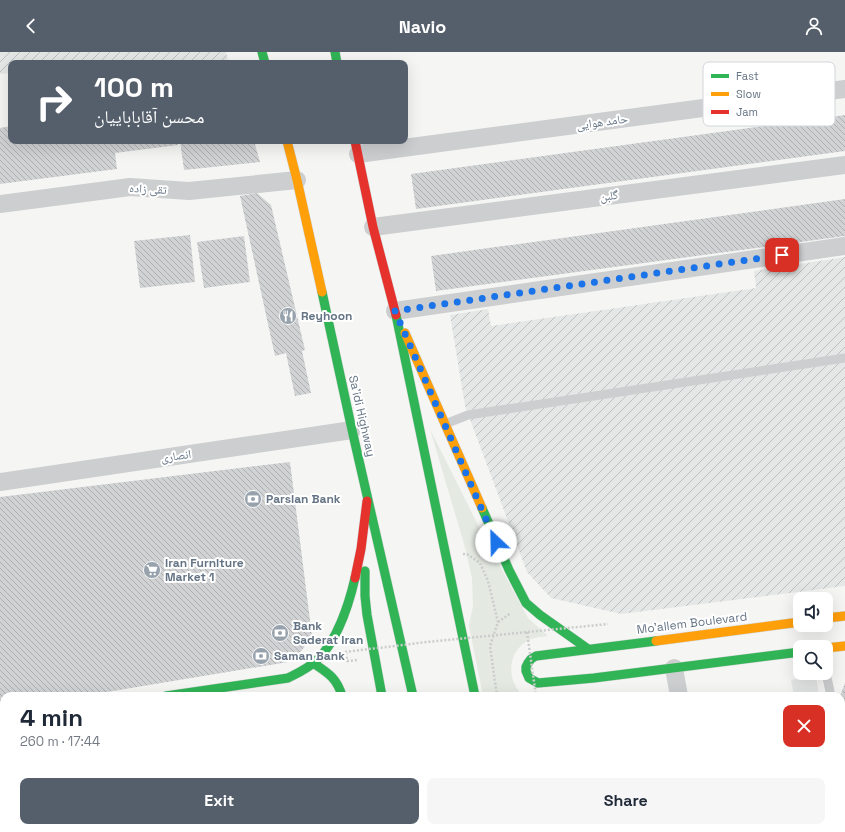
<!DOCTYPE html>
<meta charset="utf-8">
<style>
:root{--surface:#fff;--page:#f6f6f7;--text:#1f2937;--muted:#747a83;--accent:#555f6c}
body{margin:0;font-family:"Space Grotesk","Noto Naskh Arabic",sans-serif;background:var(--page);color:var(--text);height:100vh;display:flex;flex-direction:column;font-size:15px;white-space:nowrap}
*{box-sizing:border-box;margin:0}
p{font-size:13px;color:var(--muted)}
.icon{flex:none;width:22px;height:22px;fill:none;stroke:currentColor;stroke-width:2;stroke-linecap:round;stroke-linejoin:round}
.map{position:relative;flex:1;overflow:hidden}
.drawer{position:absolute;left:0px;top:640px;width:845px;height:140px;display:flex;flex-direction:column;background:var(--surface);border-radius:12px 12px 0 0;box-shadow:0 4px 16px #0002}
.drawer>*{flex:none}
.banner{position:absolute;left:8px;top:8px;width:400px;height:84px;border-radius:8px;box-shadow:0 4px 16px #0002;background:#555f6c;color:#fff;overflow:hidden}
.buttons{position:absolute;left:793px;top:540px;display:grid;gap:8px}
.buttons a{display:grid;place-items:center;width:40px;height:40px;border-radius:8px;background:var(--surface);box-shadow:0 4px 16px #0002;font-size:20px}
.pin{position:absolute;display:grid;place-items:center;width:34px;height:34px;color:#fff;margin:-17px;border-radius:8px;box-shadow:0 2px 6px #0006}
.me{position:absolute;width:44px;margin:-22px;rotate:336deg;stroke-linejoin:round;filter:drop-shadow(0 0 3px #0008)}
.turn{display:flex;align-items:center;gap:14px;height:84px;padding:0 20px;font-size:18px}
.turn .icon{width:52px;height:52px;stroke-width:2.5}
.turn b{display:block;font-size:28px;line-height:34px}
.round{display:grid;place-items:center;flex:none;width:42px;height:42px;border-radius:8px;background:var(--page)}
.overview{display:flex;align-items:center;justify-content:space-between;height:68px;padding:0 20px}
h1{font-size:24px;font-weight:800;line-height:30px}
.action{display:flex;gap:8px;margin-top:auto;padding:8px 20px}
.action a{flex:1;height:46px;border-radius:8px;background:var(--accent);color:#fff;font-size:16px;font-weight:800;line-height:46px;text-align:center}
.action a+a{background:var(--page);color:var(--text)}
header{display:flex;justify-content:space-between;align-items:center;height:52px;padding:0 20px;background:var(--accent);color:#fff;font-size:18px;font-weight:800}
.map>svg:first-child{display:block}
</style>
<header><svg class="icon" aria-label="back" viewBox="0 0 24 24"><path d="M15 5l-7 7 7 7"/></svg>Navio<svg class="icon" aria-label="person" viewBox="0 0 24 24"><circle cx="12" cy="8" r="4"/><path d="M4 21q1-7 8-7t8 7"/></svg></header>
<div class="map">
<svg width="845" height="780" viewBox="0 0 845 780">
<defs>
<pattern id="industrial-furrows" width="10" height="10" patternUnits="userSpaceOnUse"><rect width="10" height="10" fill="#e5e7e7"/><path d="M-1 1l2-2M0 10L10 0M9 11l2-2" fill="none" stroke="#bdc0c1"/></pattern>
<pattern id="building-back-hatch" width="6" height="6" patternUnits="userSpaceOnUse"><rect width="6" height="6" fill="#d1d2d3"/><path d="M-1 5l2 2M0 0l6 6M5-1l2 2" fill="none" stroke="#adafb1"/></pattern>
</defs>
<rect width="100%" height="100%" fill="#f5f6f4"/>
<path fill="#e5e7e7" d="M816,624l3,20h-25l-3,-16z"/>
<path fill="url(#industrial-furrows)" d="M0,0h226l2,8 -45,3h-172v10l-11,1z
M845,205v329l-224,28 -70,-16 -24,-26 -62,-166 -15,-91 38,-6 3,17 265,-38 -2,-17z"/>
<path fill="#e4e9e2" d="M430,377l51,102 47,87 20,18c-6,1 -14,1 -19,4 -22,11 -23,40 -6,56h-40l-14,-70 4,-20 -1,-28 -8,-34z"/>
<path fill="url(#building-back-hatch)" d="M228,8l1,3h-25v-1z
M845,63v36l-429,58 -5,-35z
M11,74v15h166l1,4 -63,8 2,16 -117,15v-56z
M180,89h74l6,21 -76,8z
M257,141l14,12 34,145 -3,1 9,42 -16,3 -9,-43 -11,3 -35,-160z
M845,147v37l-409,55 -5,-35z
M190,183l5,47 -55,6 -6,-47z
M244,184l6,46 -46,6 -7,-46z
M290,410l22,174 -18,25 -211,35h-79v10l-4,1v-210z
M845,631v39h-3l-1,-26h-1z
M4,713v63h61v4h-65v-66z
M118,776h135l1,4h-136z
M281,776h100l1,4h-100z
M585,776h37v1l-21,3h-10z
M625,776h31v1l-20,3h-10z"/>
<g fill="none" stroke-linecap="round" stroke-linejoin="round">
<g stroke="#d2d4d4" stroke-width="10">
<path id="fast" d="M262,0l3,11
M335,0l2,11
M322,240l30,138 61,266
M396,263l79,381
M482,456l27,62 17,33 14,12 48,34
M365,519v25l2,19 15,81
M656,589l-120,15 -5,3 -3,4 -2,4v4l3,7 9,5 56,-5 206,-26
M313,611c15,10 24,15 29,33
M166,644l122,-18c10,-5 21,-10 29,-18 20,-19 32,-56 38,-82
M0,666l4,-1
M0,685h4
M417,776l1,4
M503,776l1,4
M521,780l1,-4"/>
</g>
<g stroke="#d2d4d4" stroke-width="10">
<path id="slow" d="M287,89l10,39 25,112
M405,281l77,175
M826,566l19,-2
M656,589l144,-19
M826,596l19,-2"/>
</g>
<g stroke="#d2d4d4" stroke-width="10">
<path id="jam" d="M355,89l18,86 23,88
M355,526l6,-29 6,-48
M442,776l1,4"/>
</g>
<path stroke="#cbcccc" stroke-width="2.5" stroke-dasharray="2 2" stroke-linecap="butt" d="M463,502h4l13,9 8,18 10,41 -8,24 7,50
M498,570l13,-9
M346,601l1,8 11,-1"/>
<path stroke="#cdcecf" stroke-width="9" d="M445,372l23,-9 377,-57
M826,621l5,23
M841,695l4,20"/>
<path stroke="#cdcecf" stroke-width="18" d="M358,102l487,-65
M0,152l130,-17 59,4 108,-11
M373,175l472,-62
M395,259l450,-65
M0,430l352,-52
M674,616l5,28
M574,776l2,4
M704,776l1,4
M762,780l26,-4"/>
<use href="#fast" stroke="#30b455" stroke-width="9"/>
<use href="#slow" stroke="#ff9f0a" stroke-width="9"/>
<use href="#jam" stroke="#e5322d" stroke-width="9"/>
<path stroke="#cbcccc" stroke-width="2.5" stroke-dasharray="2 2" stroke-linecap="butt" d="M527,580l9,64
M345,600l82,-10 181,-18"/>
</g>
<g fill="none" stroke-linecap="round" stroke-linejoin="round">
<path stroke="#1a73e8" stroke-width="7" stroke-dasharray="0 12.6" d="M496,490l-101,-231 387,-56"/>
</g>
<defs>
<g id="restaurant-disc" transform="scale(0.9)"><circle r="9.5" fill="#97a2ac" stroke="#fff"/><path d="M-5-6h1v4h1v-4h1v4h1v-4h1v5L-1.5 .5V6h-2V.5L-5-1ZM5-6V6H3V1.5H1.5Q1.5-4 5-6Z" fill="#fff"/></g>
<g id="bank-disc" transform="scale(0.9)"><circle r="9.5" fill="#97a2ac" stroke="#fff"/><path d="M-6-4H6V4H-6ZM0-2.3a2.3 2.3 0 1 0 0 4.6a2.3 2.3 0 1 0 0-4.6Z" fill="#fff"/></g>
<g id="supermarket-disc" transform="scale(0.9)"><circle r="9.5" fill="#97a2ac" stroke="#fff"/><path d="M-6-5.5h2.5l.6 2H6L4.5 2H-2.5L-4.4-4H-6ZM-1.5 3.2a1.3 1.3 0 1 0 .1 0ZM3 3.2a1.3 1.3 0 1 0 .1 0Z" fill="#fff"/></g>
</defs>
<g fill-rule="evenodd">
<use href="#restaurant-disc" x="288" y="264"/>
<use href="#bank-disc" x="253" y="447"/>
<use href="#supermarket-disc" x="152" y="518"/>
<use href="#bank-disc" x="280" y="581"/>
<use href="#bank-disc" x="261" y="604"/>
</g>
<g text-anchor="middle" stroke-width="4" stroke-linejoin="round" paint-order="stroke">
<g font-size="12" fill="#657485" stroke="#fff">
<text transform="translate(602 70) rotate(-8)" y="4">حامد هوایی</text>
<text transform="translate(148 137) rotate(3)" y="4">تقی زاده</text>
<text transform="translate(609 144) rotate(-8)" y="4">گلبن</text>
<text transform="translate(362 364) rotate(77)" y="4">Sa'idi Highway</text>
<text transform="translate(176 404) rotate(-8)" y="4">انصاری</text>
<text transform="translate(692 571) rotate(-7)" y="4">Mo'allem Boulevard</text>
</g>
<g font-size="12" font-weight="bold" fill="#657485" stroke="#fff" text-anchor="start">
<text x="301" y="268">Reyhoon</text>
<text x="266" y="451">Parsian Bank</text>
<text x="165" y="515">Iran Furniture<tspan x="165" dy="14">Market 1</tspan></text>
<text x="293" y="578">Bank<tspan x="293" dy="14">Saderat Iran</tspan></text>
<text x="274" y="608">Saman Bank</text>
</g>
</g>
<rect x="703" y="10" width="132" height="64" rx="6" fill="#fff" stroke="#d1d5da" stroke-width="1"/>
<rect x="711" y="22" width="18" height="4" fill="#30b455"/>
<rect x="711" y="40" width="18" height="4" fill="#ff9f0a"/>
<rect x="711" y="58" width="18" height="4" fill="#e5322d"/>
<g font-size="11" fill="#657485">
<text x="736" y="28">Fast</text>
<text x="736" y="46">Slow</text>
<text x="736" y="64">Jam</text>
</g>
</svg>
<div class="buttons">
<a><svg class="icon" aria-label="sound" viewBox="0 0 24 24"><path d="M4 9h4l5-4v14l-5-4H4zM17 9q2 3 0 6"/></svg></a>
<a><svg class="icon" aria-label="search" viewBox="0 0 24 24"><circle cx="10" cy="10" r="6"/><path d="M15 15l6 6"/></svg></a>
</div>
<div class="pin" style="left:782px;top:203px;background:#d93025"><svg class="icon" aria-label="arrive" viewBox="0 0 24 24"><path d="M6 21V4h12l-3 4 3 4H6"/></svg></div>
<svg class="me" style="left:496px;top:490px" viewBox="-20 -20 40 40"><circle r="19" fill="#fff"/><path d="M0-13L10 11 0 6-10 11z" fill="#1a73e8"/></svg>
<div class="banner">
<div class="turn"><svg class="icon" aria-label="right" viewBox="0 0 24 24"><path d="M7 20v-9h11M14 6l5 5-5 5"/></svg><div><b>100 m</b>محسن آقاباباییان</div></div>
</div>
<section class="drawer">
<div class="overview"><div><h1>4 min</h1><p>260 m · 17:44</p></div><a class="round" style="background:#d93025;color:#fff"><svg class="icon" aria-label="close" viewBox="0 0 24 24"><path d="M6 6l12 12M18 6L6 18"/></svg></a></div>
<div class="action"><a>Exit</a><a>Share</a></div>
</section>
</div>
